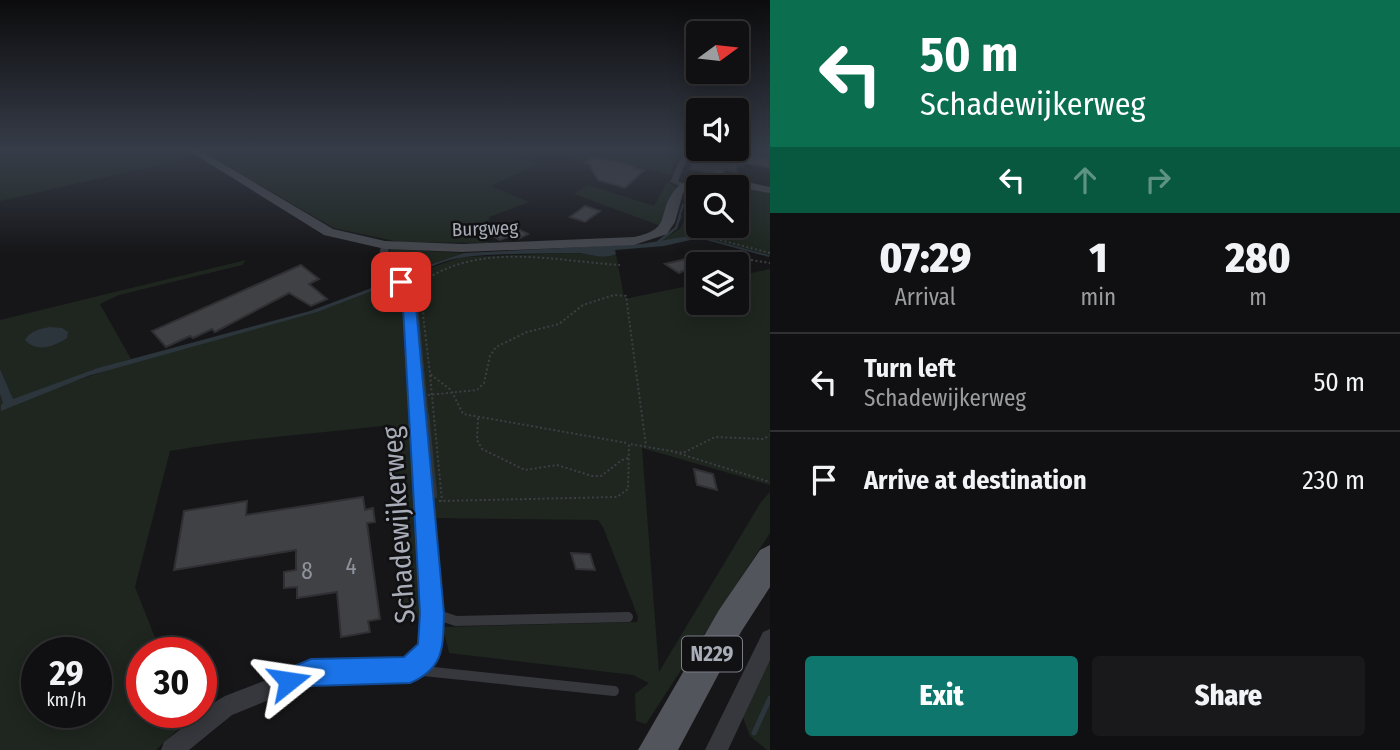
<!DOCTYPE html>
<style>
:root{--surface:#101012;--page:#19191b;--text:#f1f3f6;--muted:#9c9d9f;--line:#303032;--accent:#0f766e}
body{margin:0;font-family:"Fira Sans Condensed",sans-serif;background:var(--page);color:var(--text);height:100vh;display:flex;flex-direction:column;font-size:26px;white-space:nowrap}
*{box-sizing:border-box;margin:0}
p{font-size:23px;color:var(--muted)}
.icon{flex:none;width:38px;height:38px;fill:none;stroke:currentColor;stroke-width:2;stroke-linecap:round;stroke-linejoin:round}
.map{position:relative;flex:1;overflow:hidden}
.details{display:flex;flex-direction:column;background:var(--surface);width:630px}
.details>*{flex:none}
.guide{background:#0b6e4f;color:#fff;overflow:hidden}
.needle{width:46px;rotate:75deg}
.buttons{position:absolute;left:686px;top:21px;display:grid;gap:14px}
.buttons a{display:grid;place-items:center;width:63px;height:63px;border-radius:7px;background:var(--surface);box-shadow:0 4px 18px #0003,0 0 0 2px var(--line);font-size:35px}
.speed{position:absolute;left:21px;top:637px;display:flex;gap:14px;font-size:35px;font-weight:700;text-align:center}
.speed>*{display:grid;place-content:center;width:91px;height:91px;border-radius:50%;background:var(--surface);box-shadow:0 4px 18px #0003,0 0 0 2px var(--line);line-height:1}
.speed small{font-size:18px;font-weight:400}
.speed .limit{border:10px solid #d22;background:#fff;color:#111}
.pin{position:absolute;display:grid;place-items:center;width:60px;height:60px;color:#fff;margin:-30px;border-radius:14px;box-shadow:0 4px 10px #0006}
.me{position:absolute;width:77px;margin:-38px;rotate:75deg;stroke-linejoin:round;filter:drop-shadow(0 0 5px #0008)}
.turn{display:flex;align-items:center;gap:24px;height:147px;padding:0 35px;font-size:32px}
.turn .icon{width:91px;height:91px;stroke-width:2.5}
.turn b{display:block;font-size:49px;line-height:60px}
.lanes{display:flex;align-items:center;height:66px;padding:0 35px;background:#0003;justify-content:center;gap:35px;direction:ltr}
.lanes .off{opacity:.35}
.eta{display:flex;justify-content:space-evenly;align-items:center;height:119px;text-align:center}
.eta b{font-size:42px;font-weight:800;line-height:49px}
.button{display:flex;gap:14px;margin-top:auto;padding:14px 35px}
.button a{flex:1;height:80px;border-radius:7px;background:var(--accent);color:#fff;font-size:28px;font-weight:800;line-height:80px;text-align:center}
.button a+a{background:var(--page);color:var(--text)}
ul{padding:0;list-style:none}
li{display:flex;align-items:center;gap:21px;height:98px;padding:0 35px;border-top:2px solid var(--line)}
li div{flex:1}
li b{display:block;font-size:26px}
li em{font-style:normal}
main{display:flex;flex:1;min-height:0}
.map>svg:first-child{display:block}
</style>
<main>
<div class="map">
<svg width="770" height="750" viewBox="0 0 770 750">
<rect width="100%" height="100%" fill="#161618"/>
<path fill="#1e261f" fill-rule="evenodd" d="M0,149h182l12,8 -194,44z
M198,149h289l51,15 -47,22 38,16 -40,15v4l-22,11 23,11 -91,-1 -65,-14z
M492,149h190l-12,26 -76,-20 -10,8 -31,-9 -23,7z
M667,182l9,5 -15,39 -87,-32 14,-9 66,21z
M720,184l50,9v64l-1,-2 -74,-20 -37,7 22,-13c17,-28 -4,-41 40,-45zM698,187h39v39h-39z
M390,249l74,4 -64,22 -12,-15z
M575,253l32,4 9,-3 8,43 5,1 69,-14v19h39v-27l33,-7v216l-128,-37 17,224 102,-170 9,-10v41l-124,191 -10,-3 -1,-27 14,-11 -16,-8 -184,-22 -6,-26 194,-5 1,-5 -35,-90 -5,-7 -166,-2 -29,-240 58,-21z
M246,260l-4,5 -123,30 -19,9 31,55 -118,41 -13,-31v-49z
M393,283l8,7 1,7 19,321 -19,-1 -11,-192c-74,9 -148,13 -221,26l-35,136 26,66h-19v59h42l3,9 -31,29h-156v-356l4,10c40,-11 77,-26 117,-38 91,-27 183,-48 272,-83zM37,653h59v59h-59z
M770,658v92h-3l-17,-14 -8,-21z"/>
<path fill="#2c353c" d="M695,235l74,20v2l-70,-19 -35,8 -49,4 1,4c-14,7 -28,-2 -43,-1 -35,1 -72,0 -108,4 -21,2 -43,14 -62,21l-3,-3 64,-22 177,-9z
M390,281l3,2 -76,29 -229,64 -87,35v-6l2,-2 -3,-9v-25l13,30 85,-31 212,-57z
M50,327l12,1 6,4 -1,6c-14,9 -30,15 -42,2 5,-9 14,-11 25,-13z"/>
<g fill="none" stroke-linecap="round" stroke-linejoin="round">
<path stroke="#2c353c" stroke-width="2" d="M679,217l4,-12"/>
<path stroke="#2c353c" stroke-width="2.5" d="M658,242l18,-14 4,-12
M405,277l9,11 2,16"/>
<path stroke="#2c353c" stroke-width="3.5" d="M416,302l11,115"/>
<path stroke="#2c353c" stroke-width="4.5" d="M427,415l8,81"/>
<path stroke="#2c353c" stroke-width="5" d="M754,733l16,-35"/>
</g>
<path fill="#404145" stroke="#303034" stroke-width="2" d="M699,149h38l33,8v11l-26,-5 -1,4 -5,-1 -2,6 -11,-2 -2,5 -33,-6z
M594,156l41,10 -2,2 11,2 -19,18 -27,-8 -8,-14 2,-1 -7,-2z
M585,206l15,5 -15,11 -15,-5z
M504,222l24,12 -10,5 -8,-3 -10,4 -11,-6 3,-1 -4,-2 7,-3 -3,-1z
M720,251l13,8 -35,5 -19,9 -14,-9z
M301,265l18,14 -10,5 18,15 -16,7 -22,-13 -74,39 -3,-3 -19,9 -3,-2 -24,11 -14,-16z
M694,469l19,5 4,16 -20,-5z
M363,497l2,13 8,-2 2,14 -8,1 13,96 -12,2 2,11 -29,5 -4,-45 -40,6v-11l-13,1v-16l12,-2v-20l-122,20 10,-59 63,-10 -1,14z
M571,553l19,1 5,16 -19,-1z"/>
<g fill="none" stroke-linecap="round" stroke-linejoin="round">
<path stroke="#3d3f44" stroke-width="2" stroke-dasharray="2 2.5" stroke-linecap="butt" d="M695,192l-10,39 85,22
M686,203l12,3
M751,260l19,3
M412,278l9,-3 8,15 -6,25 7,59 21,16 12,24 164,29
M425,280c58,-38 130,-19 195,-15
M430,375l12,126
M428,395l49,-5 7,-7 6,-27 6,-9 31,-15 32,-8 24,-19 31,-10 12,1 20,150
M478,418l-1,22 5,9 43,21 32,-5 35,11h9l21,-16 7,-2
M671,451l99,31
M439,501l178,-4 11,-8 1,-45 54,9 32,-16 49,2 6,-4"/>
<path stroke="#37383d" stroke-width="10" d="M435,614l21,7 172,-4
M414,670l200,21"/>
<path fill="#37383d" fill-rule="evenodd" d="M685,149h6l-13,32 11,5 -4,2 -15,-6z
M744,149l26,2v4l-23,-4z
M385,242l4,3c-4,27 15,24 23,44 2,6 2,12 3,18l26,306c-1,22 3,37 -14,53 -6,6 -10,11 -18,14l-98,3 -79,32 -43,35h-28l3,-8 54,-42 7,-4 86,-33 94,-3 15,-15 3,-32 -18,-306c-1,-8 -1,-16 -6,-23 -12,-16 -23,-15 -18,-39z
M770,629v31l-42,90h-23l58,-118z"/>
<path fill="#45474d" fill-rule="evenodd" d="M186,149h12l135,80 52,12 77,3 172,-7c39,-8 22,-22 40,-46 17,-24 72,-9 96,-4v6l-47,-8 -32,2 -8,6 -8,29 -8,12 -33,11 -172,7 -77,-3 -61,-14z"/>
<path fill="#53555c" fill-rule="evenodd" d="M770,545v42l-29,45 -63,118h-40l81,-140 41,-60z"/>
</g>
<linearGradient id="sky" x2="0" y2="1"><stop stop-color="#0c0c0d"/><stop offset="0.59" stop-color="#363c48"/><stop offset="1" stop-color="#363c48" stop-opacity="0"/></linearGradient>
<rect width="770" height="254" fill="url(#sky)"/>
<path fill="#1a73e8" stroke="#114b97" stroke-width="2" d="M401,278l12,10 3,19 28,306c-1,33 1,55 -34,70l-99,3 -22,8 -9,-3 -4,-10 4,-9 31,-13 93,-2 14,-13 2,-31 -17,-306 -2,-18 -7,-7z"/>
<g text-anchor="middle" stroke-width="5" stroke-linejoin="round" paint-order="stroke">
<g font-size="19" fill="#a8adb8" stroke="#111113">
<text transform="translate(485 228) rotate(-2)" y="7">Burgweg</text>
</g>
<rect fill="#111113" stroke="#7b7e86" stroke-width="2" x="682" y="636.5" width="60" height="35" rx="5"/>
<g font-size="21" font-weight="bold" fill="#a8adb8">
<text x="712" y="661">N229</text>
</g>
<g font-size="23" fill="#8e929b">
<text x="351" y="574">4</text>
<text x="307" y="579">8</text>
</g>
<g font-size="28" fill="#a8adb8" stroke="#111113">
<text transform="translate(398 525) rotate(-94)" y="10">Schadewijkerweg</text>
</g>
</g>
</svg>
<div class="buttons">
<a><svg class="needle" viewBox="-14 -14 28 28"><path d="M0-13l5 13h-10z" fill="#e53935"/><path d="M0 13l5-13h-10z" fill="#9c9d9f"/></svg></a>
<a><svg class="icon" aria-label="sound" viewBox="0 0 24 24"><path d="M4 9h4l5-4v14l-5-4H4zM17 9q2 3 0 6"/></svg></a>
<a><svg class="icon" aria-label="search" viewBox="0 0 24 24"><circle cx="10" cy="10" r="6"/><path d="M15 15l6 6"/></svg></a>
<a><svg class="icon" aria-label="layers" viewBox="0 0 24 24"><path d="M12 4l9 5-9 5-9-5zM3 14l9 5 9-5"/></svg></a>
</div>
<div class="speed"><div>29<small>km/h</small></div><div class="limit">30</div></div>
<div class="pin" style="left:401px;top:282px;background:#d93025"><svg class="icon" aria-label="arrive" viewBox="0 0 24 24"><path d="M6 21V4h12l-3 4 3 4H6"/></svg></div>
<svg class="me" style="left:289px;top:681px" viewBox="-20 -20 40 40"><path d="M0-17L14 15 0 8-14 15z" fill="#1a73e8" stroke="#fff" stroke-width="4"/></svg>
</div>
<section class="details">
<div class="guide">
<div class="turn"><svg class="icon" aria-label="left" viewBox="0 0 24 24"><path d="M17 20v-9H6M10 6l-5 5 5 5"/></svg><div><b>50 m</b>Schadewijkerweg</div></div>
<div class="lanes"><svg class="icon" aria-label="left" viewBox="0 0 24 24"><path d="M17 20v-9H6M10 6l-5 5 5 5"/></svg><svg class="icon off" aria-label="ahead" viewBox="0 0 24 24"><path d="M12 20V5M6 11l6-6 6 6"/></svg><svg class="icon off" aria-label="right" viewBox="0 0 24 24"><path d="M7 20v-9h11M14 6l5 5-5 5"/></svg></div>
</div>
<div class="eta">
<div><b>07:29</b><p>Arrival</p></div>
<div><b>1</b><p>min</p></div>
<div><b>280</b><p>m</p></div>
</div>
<ul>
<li><svg class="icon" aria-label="left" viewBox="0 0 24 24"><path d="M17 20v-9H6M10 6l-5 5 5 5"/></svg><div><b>Turn left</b><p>Schadewijkerweg</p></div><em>50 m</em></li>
<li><svg class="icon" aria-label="arrive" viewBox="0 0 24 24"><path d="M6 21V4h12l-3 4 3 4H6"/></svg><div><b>Arrive at destination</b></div><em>230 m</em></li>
</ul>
<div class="button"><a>Exit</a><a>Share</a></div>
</section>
</main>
